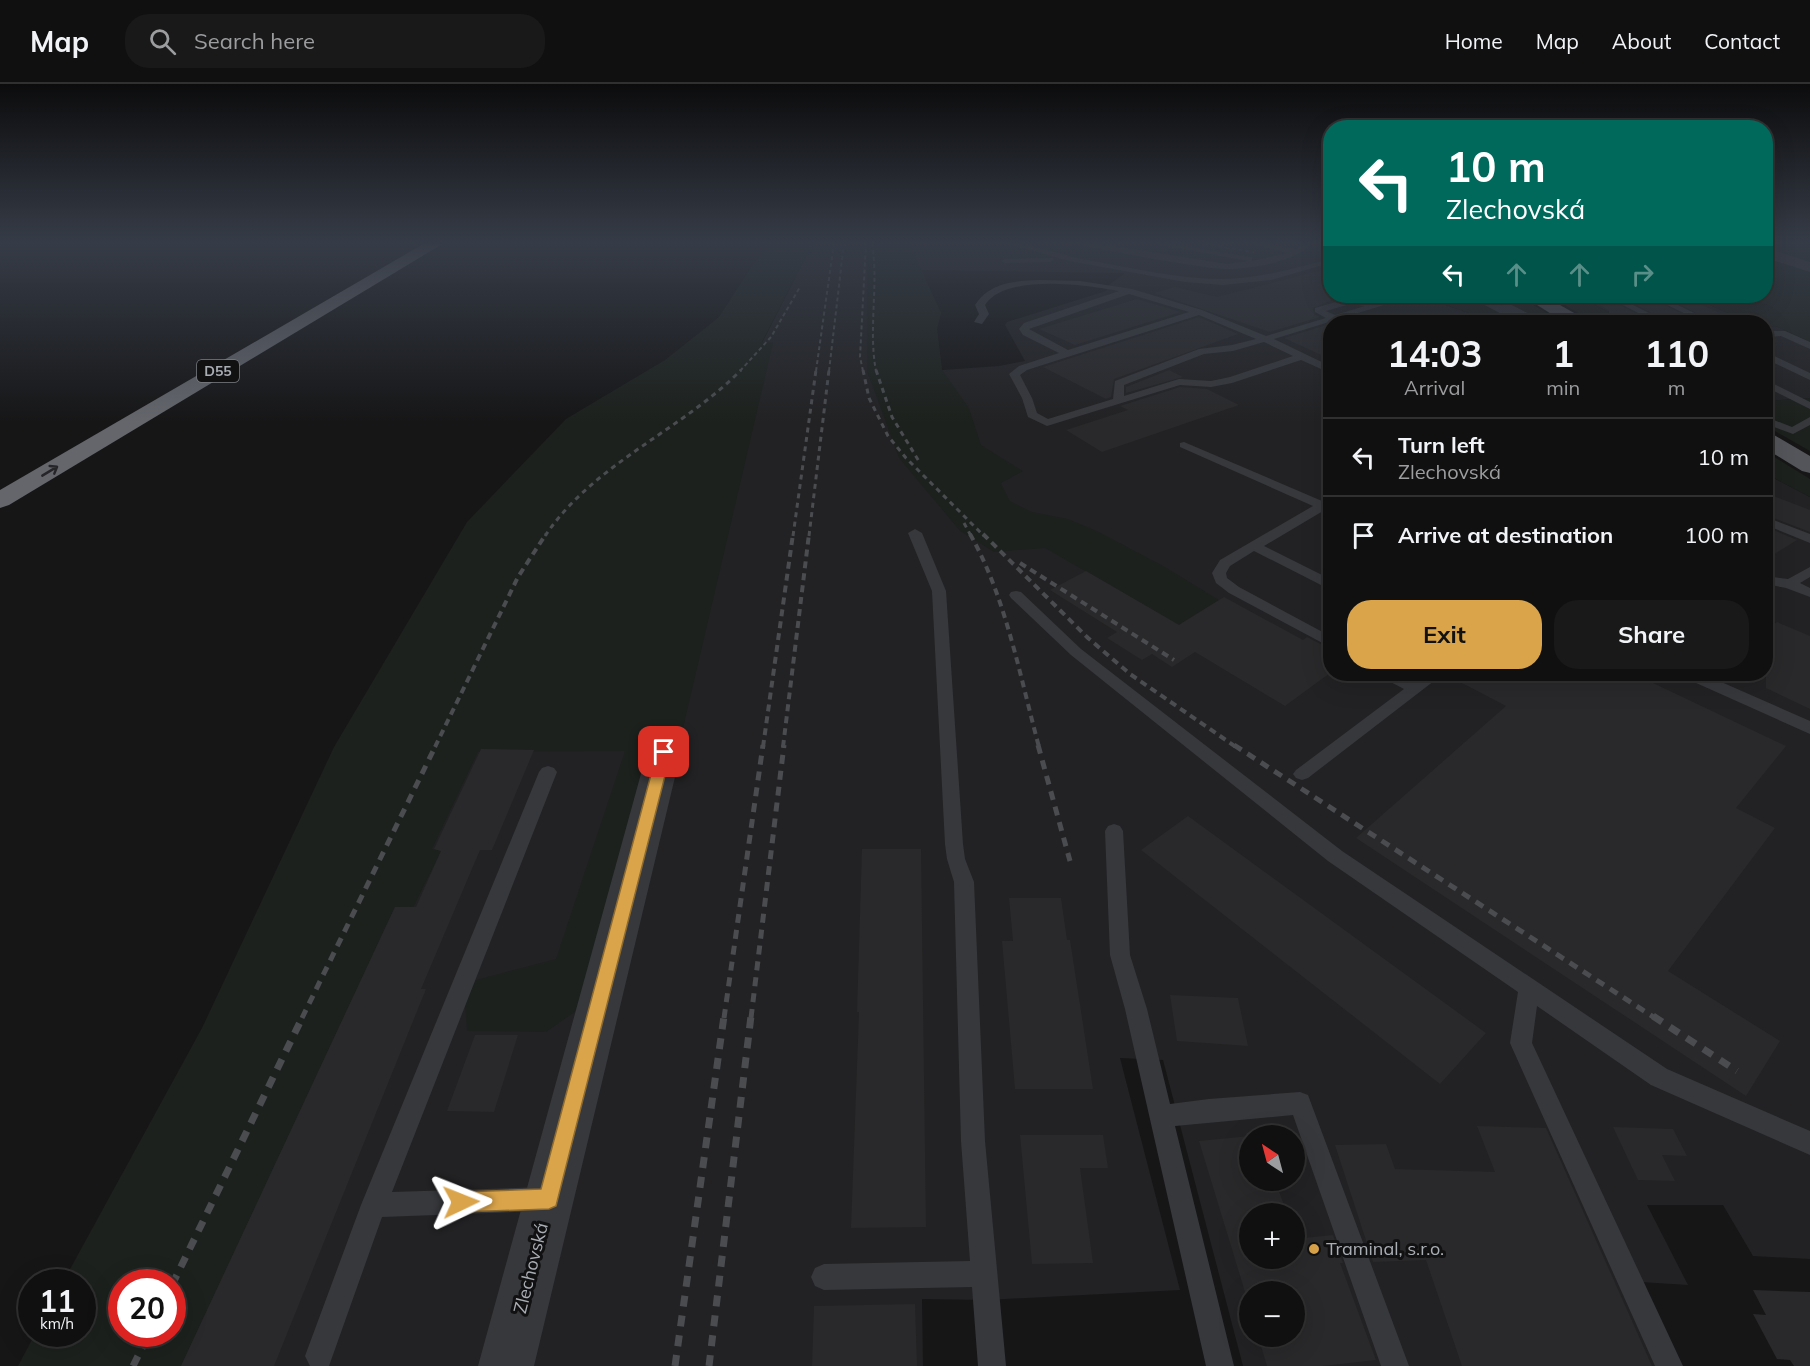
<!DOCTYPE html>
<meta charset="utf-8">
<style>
:root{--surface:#101011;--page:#19191a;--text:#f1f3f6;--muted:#9c9d9f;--line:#303031;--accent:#daa44a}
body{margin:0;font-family:Mulish,sans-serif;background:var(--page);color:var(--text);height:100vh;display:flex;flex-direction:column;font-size:22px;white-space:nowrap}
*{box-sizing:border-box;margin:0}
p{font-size:20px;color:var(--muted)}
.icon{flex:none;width:33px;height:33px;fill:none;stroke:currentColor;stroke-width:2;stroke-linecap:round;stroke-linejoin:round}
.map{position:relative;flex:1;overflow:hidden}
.details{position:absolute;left:1323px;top:231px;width:450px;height:366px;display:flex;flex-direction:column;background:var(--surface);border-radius:24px;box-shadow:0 6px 24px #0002,0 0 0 2px var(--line)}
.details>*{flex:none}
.guide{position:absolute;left:1323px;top:36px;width:450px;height:183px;border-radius:24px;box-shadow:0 6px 24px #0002,0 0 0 2px var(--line);background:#00695c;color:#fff;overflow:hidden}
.needle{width:39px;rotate:324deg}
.tools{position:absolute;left:1239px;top:1041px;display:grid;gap:12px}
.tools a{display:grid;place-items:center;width:66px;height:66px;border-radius:50%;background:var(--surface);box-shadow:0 6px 24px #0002,0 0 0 2px var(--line);font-size:30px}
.speed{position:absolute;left:18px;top:1185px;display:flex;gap:12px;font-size:30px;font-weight:700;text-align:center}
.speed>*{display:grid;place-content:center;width:78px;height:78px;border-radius:50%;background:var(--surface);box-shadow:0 6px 24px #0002,0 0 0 2px var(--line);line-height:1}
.speed small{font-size:15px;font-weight:400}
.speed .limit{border:9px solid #d22;background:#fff;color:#111}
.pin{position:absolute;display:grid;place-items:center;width:51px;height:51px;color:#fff;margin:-26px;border-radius:12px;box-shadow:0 3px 9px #0006}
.me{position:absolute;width:66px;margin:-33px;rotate:88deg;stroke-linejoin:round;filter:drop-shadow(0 0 4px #0008)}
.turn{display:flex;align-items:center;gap:21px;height:126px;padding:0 24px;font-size:27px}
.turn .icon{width:78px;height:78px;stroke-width:2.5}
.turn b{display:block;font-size:42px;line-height:51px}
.lanes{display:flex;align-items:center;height:57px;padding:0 24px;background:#0003;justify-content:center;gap:30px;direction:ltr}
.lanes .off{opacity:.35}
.eta{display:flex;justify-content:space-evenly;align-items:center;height:102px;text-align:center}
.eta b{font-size:36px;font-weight:700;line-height:42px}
.action{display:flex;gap:12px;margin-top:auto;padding:12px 24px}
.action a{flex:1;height:69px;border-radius:24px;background:var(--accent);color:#111;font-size:24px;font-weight:700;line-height:69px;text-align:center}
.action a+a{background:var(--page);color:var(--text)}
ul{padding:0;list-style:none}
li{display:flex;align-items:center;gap:18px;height:78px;padding:0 24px;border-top:2px solid var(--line)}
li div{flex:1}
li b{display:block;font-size:22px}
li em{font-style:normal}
header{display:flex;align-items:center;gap:36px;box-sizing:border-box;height:84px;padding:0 30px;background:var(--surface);border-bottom:2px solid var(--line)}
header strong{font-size:28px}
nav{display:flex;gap:33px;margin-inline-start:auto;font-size:21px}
.search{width:420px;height:54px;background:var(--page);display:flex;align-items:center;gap:15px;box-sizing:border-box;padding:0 21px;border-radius:24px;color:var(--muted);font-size:22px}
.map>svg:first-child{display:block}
</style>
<header>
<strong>Map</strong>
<div class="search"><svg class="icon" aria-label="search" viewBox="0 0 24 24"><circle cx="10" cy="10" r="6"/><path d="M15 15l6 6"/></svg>Search here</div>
<nav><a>Home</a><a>Map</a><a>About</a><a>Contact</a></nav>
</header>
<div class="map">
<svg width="1810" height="1282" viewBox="0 0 1810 1282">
<rect width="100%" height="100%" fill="#161617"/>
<path fill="#222224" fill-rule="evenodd" d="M813,159h517v53h89l76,26h-165v352h436v-200l44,23v762l-57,-3 -30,-51h-76l41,80 -47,-3 37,84h-435l-80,-306 -43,-2 60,232 -194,10 -64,-1 1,67h-842l41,-32h50v-52l226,-529 374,-410h-10zM921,186l203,3v1l-14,10 -4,7 -99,31 -2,3 20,36 -26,5 -57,4 -5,-41 4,-16zM1250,1052h44v44h-44zM1250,1130h44v44h-44zM1250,1208h44v44h-44z
M1576,212h114l57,26h-117z
M1776,242l34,16v56l-44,3v-74z"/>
<path fill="#1c211d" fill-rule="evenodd" d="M771,159h42l-51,99 11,1 -95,407 -99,259 -33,23 -79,-1 -2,-28 11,-23 80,-21 69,-208 -147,1 -46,97 9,2 -28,57 -18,-1 -214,459h-163l17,-32h47v-52h-19l139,-254 132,-281 133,-225 99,-103 99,-59 54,-43 31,-48zM122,1198h50v52h-50z
M867,159h42l32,70 -4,16 5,41 27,38 12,37 42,26 -22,12 9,18 22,11 36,7 31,13 66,35 54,33 -54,33 -7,-20 -113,-65 -51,4 -34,-21 -61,-73 -32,-87z
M1766,159h44v99l-34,-16 -10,1v-5h-19l-57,-26h76z
M1420,212h98l44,26h-67z
M1549,212h27l54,26h-36z
M1810,314v53l-44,-25v-25z
M1766,368l44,27v18l-44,-23z"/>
<path fill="#29292b" d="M1330,184v33l-17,7 1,6 6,3 -50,15 -116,-39 21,-6 42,10z
M1581,212h22l49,26h-43v-12z
M1619,212h28l51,26h-29z
M1663,212h19l58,26h-25z
M1137,215l44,13 -106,33 -36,-16z
M1199,233l39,17 -124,45 -3,18 -5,2 -63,-32z
M1330,240v35l-46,-21z
M1169,286l14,7 -57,16v-6z
M1180,303l27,2 32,16 -137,47 -36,-22 62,-20 -8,-4z
M1766,409l44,17v22l-44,-17z
M1766,443l31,13 -31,19z
M1086,487l93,54 45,-28 79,43 4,-3 23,12v24l-45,33 -90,-54 -23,15 -20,-13 -10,6 -35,-22 10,-6 -67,-42z
M1777,538l33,14v73l-44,-21v-56z
M1445,590h189l152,72 -50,62 39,20 -107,143 112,70 -34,55 -390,-258 150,-132z
M481,665l53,1 -42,100h-12l-59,139h5l-152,377h-93l214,-459h21l25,-56 -7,-2z
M1188,732l298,217 -46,51 -299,-234z
M862,765h59l5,378 -75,1 8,-216h-2z
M1009,814h52l6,42h3l23,149h-78l-13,-148h11z
M1170,911l68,3 10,48 -71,-5z
M475,951h43l-24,77 -47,-1z
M1477,1042l69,2 106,238h-190l-36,-106 -53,2 -38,-117 51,-1 9,25 100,3z
M1613,1043l60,2 14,27 -25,-1 13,26 -37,-1z
M1020,1051h83l5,33h-28l13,95 -61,1z
M1250,1052v44h25l12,34h-37v44h44v-19l39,-4 10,28h-3l36,97 -53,6h-56l-9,-30h36v-44h-49l-46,-151z
M1753,1206l57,2v74h-16l-4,-6 -13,-1 -24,-45 13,1z
M915,1220l2,62h-105l2,-60z"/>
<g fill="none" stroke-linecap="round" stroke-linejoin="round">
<path fill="#37383c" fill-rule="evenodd" d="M1006,159c26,0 51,11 76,16 46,8 94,20 140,20 37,0 73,-11 108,-20v4l-59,17 -48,5 -38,-3 -116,-21z
M1077,159h18l132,21 21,-3 -98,-18h18l81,14h3v4l36,-8 -41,-10h16l33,6 5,-4 -1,-2 10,2c-15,17 -60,24 -83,24 -15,1 -141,-21 -150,-26z
M1053,174l1,2 -4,2 -45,1 -4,-2 4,-2z
M1040,196l40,1 52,8 70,21 64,26 60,-18 -11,-6v-4l35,-10 25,5 26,-7h12l-139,43 56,27v7l-29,-13 -69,23 -21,4 -31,-2 -133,41 -19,-9 -6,-19 -13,-24 10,-8 40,-13 -36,-18 -4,-6 5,-6 95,-32c-32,-6 -114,-18 -134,14l4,9 -7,10 -8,-2 5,-8 -4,-9c15,-23 40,-24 65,-25zM1129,210l60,18 -121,38 -39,-21zM1350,220l15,2 -30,9 -9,-4zM1199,231l57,24 -24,6 -33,4 -84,32 -2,18 -65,20 -11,-6 -5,-15 -12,-23 7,-5zM1264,258l29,14 -63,21 -19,4 -32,-2 -55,17v-11l80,-31 29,-3z
M1605,212h10l52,26h-11z
M1649,212h10l54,26h-11z
M1766,247h19l25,11v7l-29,-13 -15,1z
M1766,268l44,21v7l-44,-21z
M1766,296l44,22v7l-44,-22z
M1766,333l26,10 18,-10v8l-17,9 -27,-10z
M1184,358l138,59 8,-4v16l-7,-2 -59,35 66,33v6h-9l-67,-34 -24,15 -4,7 1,5 12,9 91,49v11l-101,-54 -13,-10 -4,-10 8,-13 93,-54 -133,-59v-4z
M1766,433l44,17v9l-44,-18z
M915,445l7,4 24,58 17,253 2,15 9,23 11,259 21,225h-28l-6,-79 -148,3 -9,-4 -4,-9 4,-9 9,-4 146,-3 -9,-120 -7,-259 -7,-23 -2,-15 -13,-253 -24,-58z
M1810,483v10l-10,6 10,5v9l-24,-9 -20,-4v-8l22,3z
M1016,507l5,1 60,57 261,202 325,218 143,62v24l-159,-70 -114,-79 -5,37 151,323h-28l-145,-323 8,-51 -190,-131 -257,-206 -60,-57 -2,-3 2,-3z
M1382,590h18l14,7 11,-7h18l-135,104 -6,2 -6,-2 -3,-4 3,-4 108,-81 -21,-11z
M1683,590h20l107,47v13l-125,-56z
M548,682l6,2 3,4 -165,420 153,-5 9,3 3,9 -3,9 -9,3 -163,6 -53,149h-19l-5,-10 56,-151 178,-433 3,-4z
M1114,740l6,2 3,5 7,124 17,54 23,95 39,-5 91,-7 8,3 101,271h-28l-88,-251 -118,11 59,240h-28l-81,-357 -15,-54 -5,-124 3,-5z"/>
<path fill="#37383c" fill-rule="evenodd" d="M1766,164l44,14v10l-44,-14z
M1472,212h22l43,22 2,4h-22l-42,-22z
M664,656l12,4 5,8 -147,614h-56l169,-614 5,-8z"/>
<path fill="#54555a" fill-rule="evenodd" d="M1523,212h21l39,22 2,4h-21z
M1766,349l8,2 36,21v17l-8,-2 -36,-22z"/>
<path fill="#64666c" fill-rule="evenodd" d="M425,159h19l-435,262 -9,3v-18z"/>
<path stroke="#4a4c50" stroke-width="2" stroke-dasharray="4 3" stroke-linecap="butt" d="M872,159c7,42 -4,86 4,128
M1197,159l57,9
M740,287l31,-34 29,-50
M816,287l18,-128
M829,287l15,-128
M863,287l-3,-14 6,-114"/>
<path stroke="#4a4c50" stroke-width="3" stroke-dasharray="5 4.5" stroke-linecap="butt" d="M863,286l6,28 19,38 18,22 78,78
M876,286l16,47 28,46
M964,439l7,13
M545,452c49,-73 136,-105 196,-166
M793,452l23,-166
M809,452l20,-166"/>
<path stroke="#4a4c50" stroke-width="4" stroke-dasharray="7 5" stroke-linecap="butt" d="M970,450c36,63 50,143 69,213
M983,450l105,104 42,36 106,73
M1020,479l154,97
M435,663l83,-170 28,-43
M763,663l30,-213
M783,663l26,-213"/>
<path stroke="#4a4c50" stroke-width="5" stroke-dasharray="9 7" stroke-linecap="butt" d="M1038,661l32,116
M1234,661l421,273
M302,934l134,-273
M724,934l39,-273
M751,934l33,-273"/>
<path stroke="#4a4c50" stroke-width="7" stroke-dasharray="11 9" stroke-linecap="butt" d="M1653,932l84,55
M172,1201l131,-269
M133,1282l16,-32
M675,1282l49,-350
M709,1282l42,-350"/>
</g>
<defs><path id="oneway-shaft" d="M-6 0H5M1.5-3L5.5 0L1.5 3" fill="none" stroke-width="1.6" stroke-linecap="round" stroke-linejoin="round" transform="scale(1.5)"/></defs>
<use stroke="#262628" href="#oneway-shaft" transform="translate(50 387) rotate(-31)"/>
<linearGradient id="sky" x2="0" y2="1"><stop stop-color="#0c0c0d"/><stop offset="0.47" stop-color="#363c47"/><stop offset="1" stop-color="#363c47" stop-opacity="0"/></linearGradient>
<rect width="1810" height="338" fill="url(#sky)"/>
<path fill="#daa44a" stroke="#8e6b30" stroke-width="1.5" d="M664,663l7,5 -115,454 -7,3 -88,3 -7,-3 -3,-7 3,-7 7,-3 80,-3 116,-437z"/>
<circle fill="#daa44a" stroke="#111112" stroke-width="2" cx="1314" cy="1165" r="6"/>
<g text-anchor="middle" stroke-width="6" stroke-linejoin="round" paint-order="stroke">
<rect fill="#111112" stroke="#7b7f84" stroke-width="1.5" x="197" y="276" width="42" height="22" rx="4.5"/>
<g font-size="14" font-weight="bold" fill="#a9aeb5">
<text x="218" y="292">D55</text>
</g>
<g font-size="18" fill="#a9aeb5" stroke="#111112" text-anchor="start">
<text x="1326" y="1171">Traminal, s.r.o.</text>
</g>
<g font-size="18" fill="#a9aeb5" stroke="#111112">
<text transform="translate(531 1184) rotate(-76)" y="6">Zlechovská</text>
</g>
</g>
</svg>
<div class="tools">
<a><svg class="needle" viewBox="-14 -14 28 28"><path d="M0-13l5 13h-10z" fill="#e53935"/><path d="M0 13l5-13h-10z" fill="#9c9d9f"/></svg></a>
<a>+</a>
<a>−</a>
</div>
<div class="speed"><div>11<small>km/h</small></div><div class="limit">20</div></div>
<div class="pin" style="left:664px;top:668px;background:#d93025"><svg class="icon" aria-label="arrive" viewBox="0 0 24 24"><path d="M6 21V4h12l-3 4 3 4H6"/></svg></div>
<svg class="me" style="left:461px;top:1118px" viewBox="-20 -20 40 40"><path d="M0-17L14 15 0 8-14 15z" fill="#daa44a" stroke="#fff" stroke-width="4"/></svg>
<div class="guide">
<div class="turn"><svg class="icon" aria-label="left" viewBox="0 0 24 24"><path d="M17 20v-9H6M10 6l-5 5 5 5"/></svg><div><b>10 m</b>Zlechovská</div></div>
<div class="lanes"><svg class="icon" aria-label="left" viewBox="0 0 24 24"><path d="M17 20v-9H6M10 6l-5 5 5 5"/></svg><svg class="icon off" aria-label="ahead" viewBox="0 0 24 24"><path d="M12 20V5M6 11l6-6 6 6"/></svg><svg class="icon off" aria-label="ahead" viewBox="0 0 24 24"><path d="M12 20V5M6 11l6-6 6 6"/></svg><svg class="icon off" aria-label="right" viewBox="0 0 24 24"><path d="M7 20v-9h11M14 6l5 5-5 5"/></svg></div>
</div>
<section class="details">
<div class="eta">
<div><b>14:03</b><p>Arrival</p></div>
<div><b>1</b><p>min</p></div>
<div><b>110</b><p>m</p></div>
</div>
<ul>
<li><svg class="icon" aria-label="left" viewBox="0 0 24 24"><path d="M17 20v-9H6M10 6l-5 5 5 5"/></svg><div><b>Turn left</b><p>Zlechovská</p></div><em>10 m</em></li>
<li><svg class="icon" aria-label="arrive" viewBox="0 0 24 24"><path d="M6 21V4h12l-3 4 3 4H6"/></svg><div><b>Arrive at destination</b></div><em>100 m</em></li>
</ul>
<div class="action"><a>Exit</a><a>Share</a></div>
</section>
</div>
